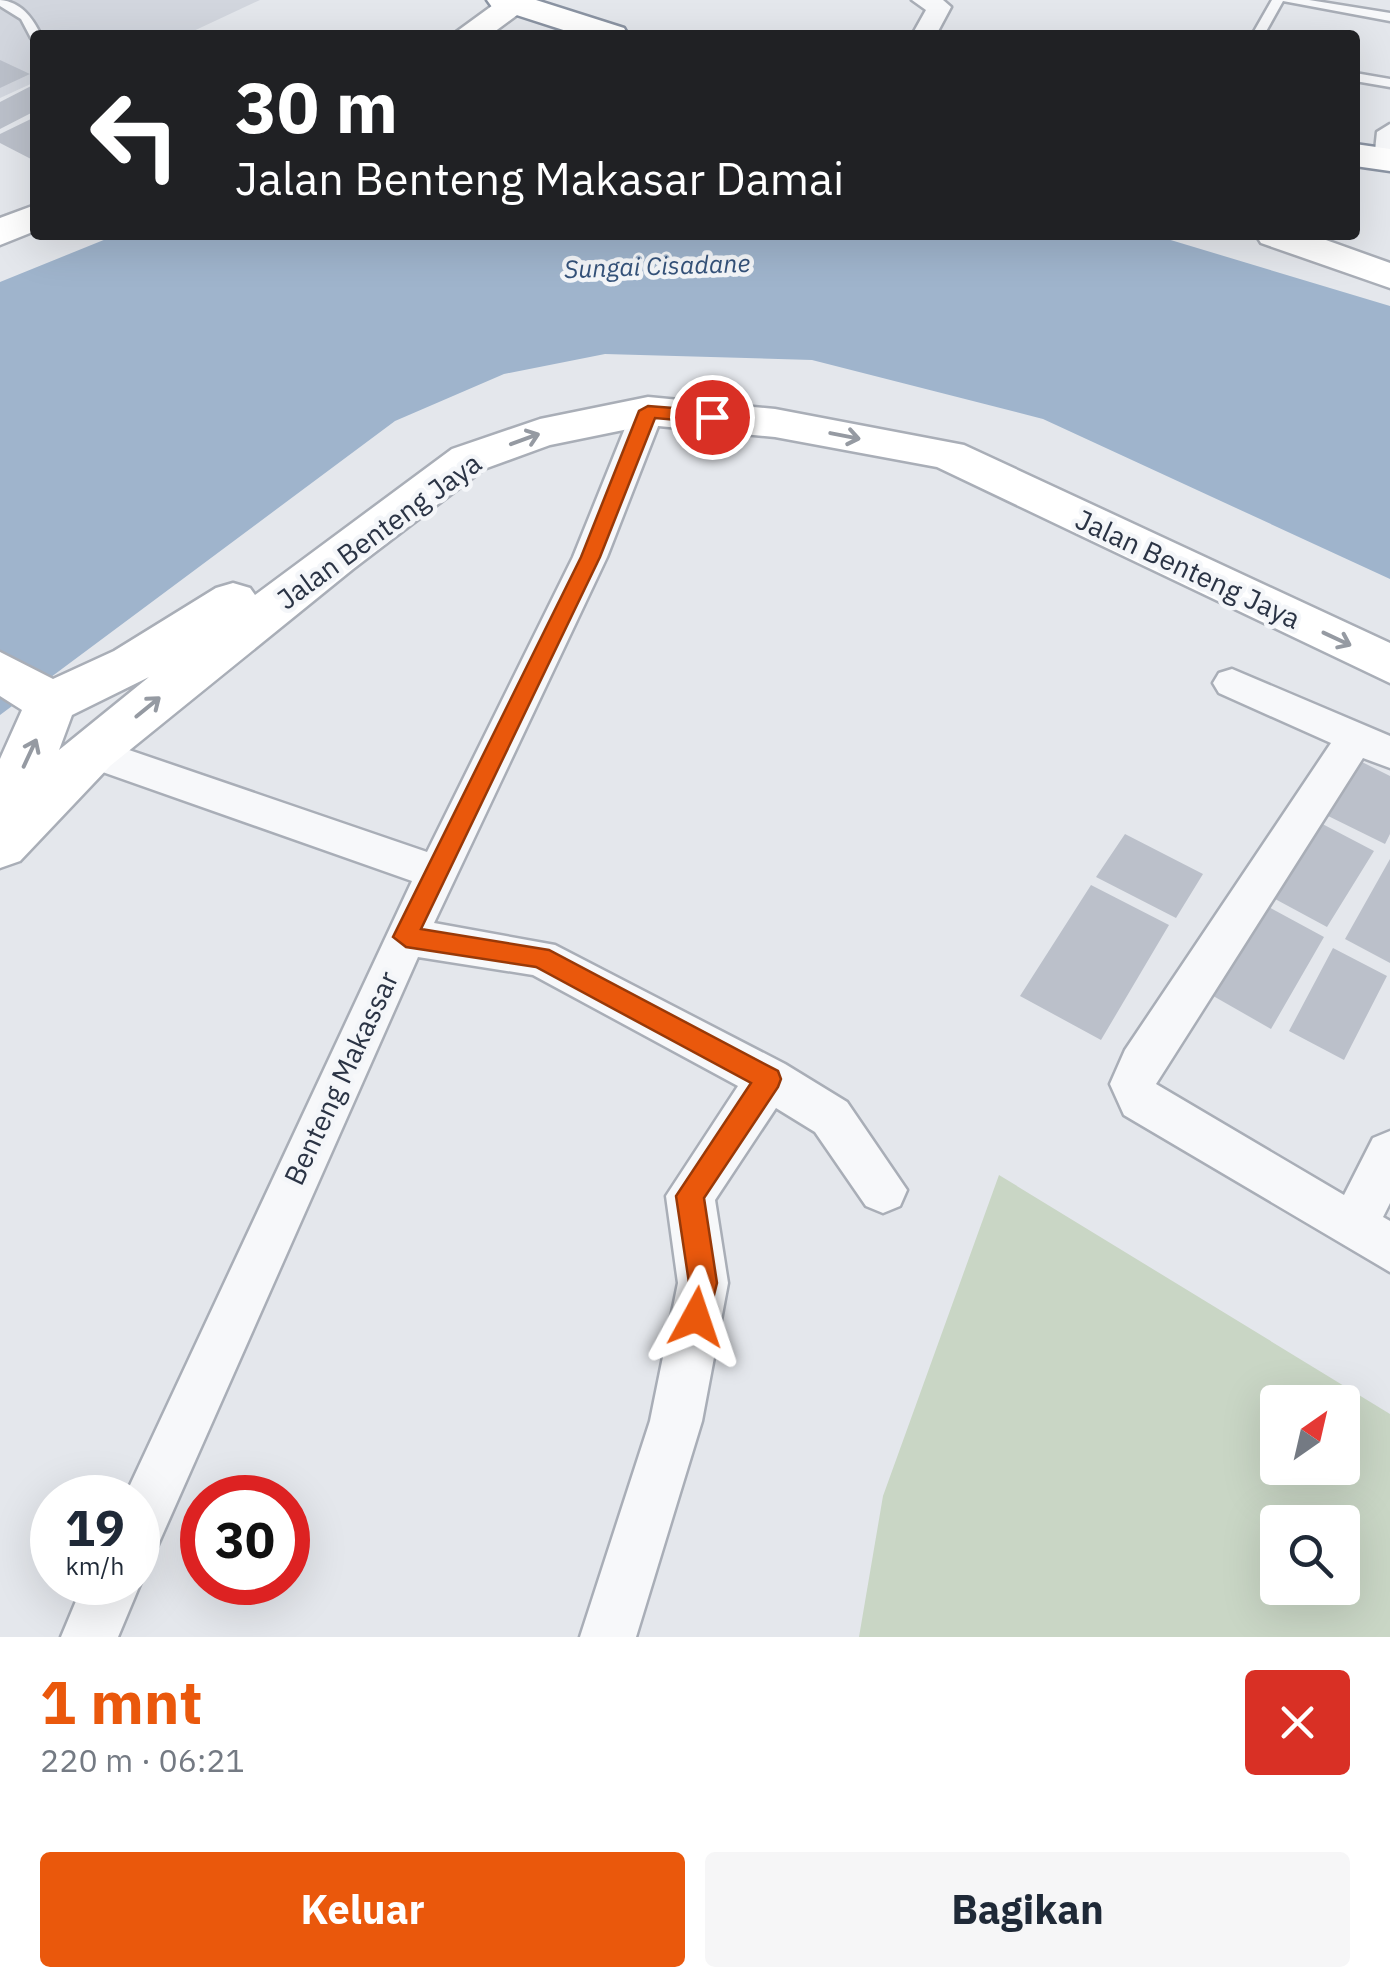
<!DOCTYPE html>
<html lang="id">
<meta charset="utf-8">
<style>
:root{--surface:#fff;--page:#f6f6f7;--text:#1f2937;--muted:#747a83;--accent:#ea580c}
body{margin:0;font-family:"IBM Plex Sans",sans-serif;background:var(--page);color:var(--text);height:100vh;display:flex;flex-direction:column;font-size:38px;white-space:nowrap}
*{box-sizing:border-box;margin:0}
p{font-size:32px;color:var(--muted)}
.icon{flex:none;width:55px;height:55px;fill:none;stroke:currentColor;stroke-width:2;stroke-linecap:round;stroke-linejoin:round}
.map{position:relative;height:1637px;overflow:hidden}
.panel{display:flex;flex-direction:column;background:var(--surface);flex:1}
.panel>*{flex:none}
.banner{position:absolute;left:30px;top:30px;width:1330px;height:210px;border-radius:10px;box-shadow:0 10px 40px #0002;background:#202124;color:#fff;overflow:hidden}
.needle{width:65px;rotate:34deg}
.buttons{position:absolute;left:1260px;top:1385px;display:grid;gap:20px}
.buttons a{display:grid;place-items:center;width:100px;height:100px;border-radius:10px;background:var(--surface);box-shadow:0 10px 40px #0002;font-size:50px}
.speed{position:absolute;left:30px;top:1475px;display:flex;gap:20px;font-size:50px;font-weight:700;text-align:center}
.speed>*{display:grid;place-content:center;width:130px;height:130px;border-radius:50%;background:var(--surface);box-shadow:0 10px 40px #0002;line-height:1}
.speed small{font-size:25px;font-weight:400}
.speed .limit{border:15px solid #d22;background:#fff;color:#111}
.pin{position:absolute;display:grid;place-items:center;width:85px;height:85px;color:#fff;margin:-42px;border:5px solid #fff;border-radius:50%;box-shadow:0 2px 10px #0007}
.me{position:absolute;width:110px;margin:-55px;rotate:5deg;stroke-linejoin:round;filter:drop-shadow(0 0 8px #0008)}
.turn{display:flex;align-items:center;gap:35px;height:210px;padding:0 40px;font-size:45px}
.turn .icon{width:130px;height:130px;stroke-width:2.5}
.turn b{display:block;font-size:70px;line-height:85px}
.round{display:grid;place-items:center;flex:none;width:105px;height:105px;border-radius:10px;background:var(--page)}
.headline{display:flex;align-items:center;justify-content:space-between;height:170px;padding:0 40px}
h1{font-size:60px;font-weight:700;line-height:75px;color:var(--accent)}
.cta{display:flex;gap:20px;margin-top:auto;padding:20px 40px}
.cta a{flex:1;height:115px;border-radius:10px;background:var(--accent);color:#fff;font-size:40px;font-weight:700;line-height:115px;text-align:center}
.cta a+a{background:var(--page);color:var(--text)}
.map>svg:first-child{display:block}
</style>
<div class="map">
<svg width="1390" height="1637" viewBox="0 0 1390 1637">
<rect width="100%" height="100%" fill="#e4e7ec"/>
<path fill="#d2d6de" d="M0,0h260l-75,35h-150v47l-35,16z"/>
<path fill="#c9d6c5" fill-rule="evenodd" d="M999,1175l391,239v223h-531l24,-141zM1278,1402h64v66h-64zM1278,1522h64v66h-64z"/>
<path fill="#9fb4cc" d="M116,235h1038l236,71v273l-347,-160 -231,-59 -207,-6 -101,20 -109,47 -395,294v-433z"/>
<path fill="#bbc0ca" d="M0,60l30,14 -30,14z
M35,84v27l-35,18v-27z
M35,117v40l-4,2 -31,-16v-9z
M1354,758l36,18v58l-5,10 -65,-32z
M1311,818l63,33 -47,76 -65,-35z
M1125,834l78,40 -27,44 -80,-41z
M1390,859v104l-45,-24z
M1091,885l78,40 -68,115 -81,-44z
M1263,904l61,33 -53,92 -63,-36z
M1333,948l54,28 -43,84 -55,-29z"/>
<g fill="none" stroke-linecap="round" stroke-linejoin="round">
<g stroke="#a9aeb7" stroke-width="5">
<path id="lane" d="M0,0c21,2 32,17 41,35l-10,3 -10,-19 -21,-13z
M1272,0h37l81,13v8l-107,-20 -19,34h-12z
M1355,73l35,6v8l-35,-6z"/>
</g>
<g stroke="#a9aeb7" stroke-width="5">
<path id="street" d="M912,0h31l8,7 -15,28h-24l14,-25z
M1390,124v43l-3,1 -13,-8 3,-28z
M648,401l11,3 5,7 -57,146 -173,366 121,22 230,119 62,38 60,88 -7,16 -17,7 -17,-7 -51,-74 -39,-24 -61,92 13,83 -26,138 -66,216h-56l70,-216 28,-138 -12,-87 72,-110 -205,-111 -115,-18 -261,590 -19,8v-57h-14l288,-617 -335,-118 -5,-11 5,-11 14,-4 336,115 146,-295 59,-146 5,-7z
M1232,669l158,67v32l-27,-10 -207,326 188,111 29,-57 17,-7v72l-7,14 7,4v51l-266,-157 -14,-31 15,-34 206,-307 -112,-50 -6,-10 6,-10z
M138,1574l3,8 -23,55h-57l23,-55h54z"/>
</g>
<g stroke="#a9aeb7" stroke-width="5">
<path id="secondary" d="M500,0h29l3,4 -42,31h-38z
M35,205v26l-35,14v-27z
M1256,235h56l78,28v25l-129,-45z
M648,397l127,12 189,36 426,198v40l-453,-216 -162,-30 -127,-12 -98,20 -66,24 -131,100 -243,197 -90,95 -20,7v-109l22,-49 -22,-14v-44l53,27 61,-28 102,-63 17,-5 17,5 5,7 197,-146 88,-30zM149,677l-90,73 13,-35z"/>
</g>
<g stroke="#8b94a3" stroke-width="5">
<path id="highway" d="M487,0h49l88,28 4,7h-49l-87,-28z
M1355,144l35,5v22l-35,-5z"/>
</g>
<use href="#lane" fill="#f7f8fa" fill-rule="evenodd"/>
<use href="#street" fill="#f7f8fa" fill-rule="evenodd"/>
<use href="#secondary" fill="#fff" fill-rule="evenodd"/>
<use href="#highway" fill="#fff" fill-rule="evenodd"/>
</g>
<defs><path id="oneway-shaft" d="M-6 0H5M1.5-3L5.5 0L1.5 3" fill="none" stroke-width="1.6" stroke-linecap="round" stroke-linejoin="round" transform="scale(2.5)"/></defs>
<g stroke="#959aa2">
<use href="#oneway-shaft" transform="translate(845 436) rotate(11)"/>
<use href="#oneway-shaft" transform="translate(525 439) rotate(-20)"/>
<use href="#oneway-shaft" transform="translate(1337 639) rotate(25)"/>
<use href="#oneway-shaft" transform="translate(148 707) rotate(-39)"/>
<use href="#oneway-shaft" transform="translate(30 753) rotate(-65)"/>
</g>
<path fill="#ea580c" stroke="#983908" stroke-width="2.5" d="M648,406l64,5 9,6 -9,6 -57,-5 -55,139 -179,372 128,21 229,121 3,8 -3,8 -74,111 13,85 -11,44 -10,5 -10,-5 -4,-10 7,-34 -13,-87 75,-113 -215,-116 -130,-20 -13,-10 188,-380 58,-146z"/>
<g text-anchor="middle" stroke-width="9" stroke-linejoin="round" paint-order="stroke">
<g font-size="25" font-style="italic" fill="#34527a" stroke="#f4f6f9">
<text transform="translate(657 266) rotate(-2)" y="9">Sungai Cisadane</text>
</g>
<g font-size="28" fill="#2b3445" stroke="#f4f6f9">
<text transform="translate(379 531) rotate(-36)" y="10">Jalan Benteng Jaya</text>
<text transform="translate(1188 569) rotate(25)" y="10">Jalan Benteng Jaya</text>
<text transform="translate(341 1078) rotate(-65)" y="10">Benteng Makassar</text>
</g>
</g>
</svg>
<div class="buttons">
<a><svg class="needle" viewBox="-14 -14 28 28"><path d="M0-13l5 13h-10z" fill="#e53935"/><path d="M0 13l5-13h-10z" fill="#747a83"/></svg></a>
<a><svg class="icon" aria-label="search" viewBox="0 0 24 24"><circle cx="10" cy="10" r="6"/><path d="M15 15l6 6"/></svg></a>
</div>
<div class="speed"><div>19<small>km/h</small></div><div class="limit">30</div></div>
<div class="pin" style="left:712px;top:417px;background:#d93025"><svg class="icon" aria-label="arrive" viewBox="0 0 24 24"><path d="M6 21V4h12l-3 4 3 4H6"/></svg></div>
<svg class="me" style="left:696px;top:1317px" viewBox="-20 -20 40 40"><path d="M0-17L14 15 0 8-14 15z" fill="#ea580c" stroke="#fff" stroke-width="4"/></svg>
<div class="banner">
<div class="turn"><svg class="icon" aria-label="left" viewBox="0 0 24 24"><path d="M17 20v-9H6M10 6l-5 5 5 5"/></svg><div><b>30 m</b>Jalan Benteng Makasar Damai</div></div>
</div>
</div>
<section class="panel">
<div class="headline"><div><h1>1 mnt</h1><p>220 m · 06:21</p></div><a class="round" style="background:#d93025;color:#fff"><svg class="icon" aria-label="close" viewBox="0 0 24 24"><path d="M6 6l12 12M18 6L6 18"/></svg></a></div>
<div class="cta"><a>Keluar</a><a>Bagikan</a></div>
</section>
